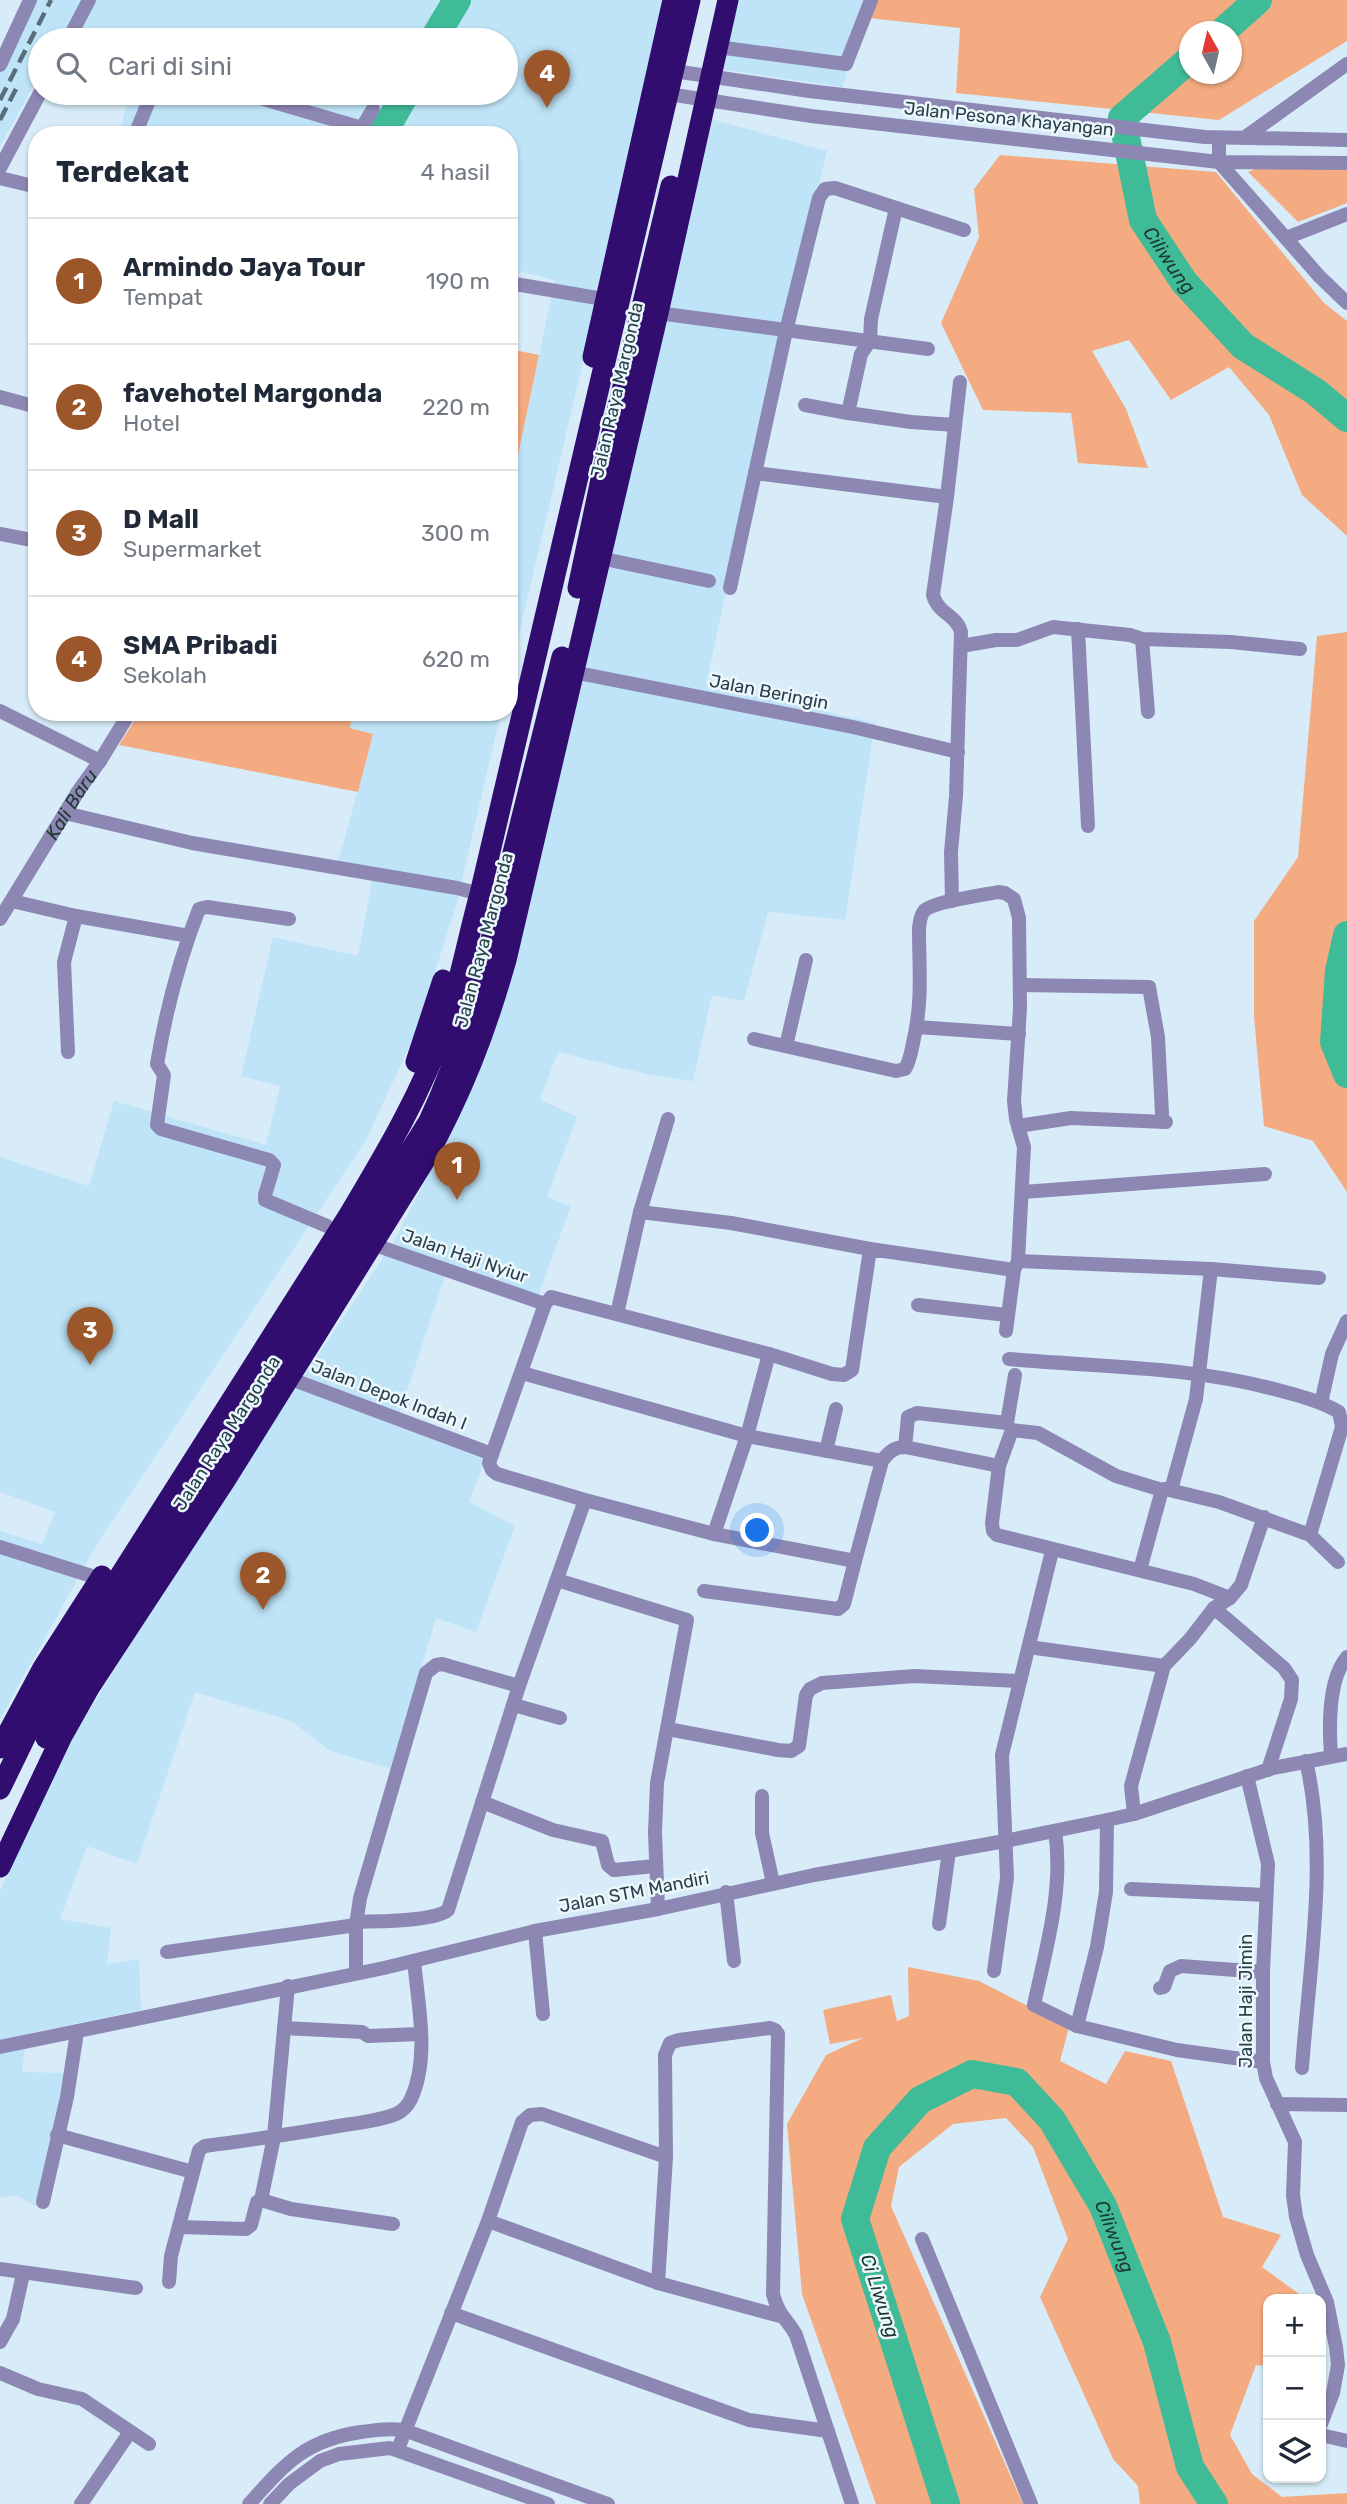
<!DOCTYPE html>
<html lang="id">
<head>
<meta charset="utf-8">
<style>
	:root { --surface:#fff; --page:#f6f6f7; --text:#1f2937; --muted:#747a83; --line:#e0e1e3; --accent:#9b562a }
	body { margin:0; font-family:Rubik,sans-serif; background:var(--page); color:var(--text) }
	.controls { position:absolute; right:21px; bottom:21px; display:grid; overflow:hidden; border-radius:14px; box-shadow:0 2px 5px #0004 }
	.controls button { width:63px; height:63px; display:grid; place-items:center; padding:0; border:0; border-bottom:2px solid var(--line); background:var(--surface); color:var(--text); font:35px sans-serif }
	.compass { position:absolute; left:1179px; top:21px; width:63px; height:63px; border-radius:50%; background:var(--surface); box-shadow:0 2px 5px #0004; rotate:352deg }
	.you { position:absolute; left:758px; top:1531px; width:24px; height:24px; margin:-18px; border:5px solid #fff; border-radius:50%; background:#1a73e8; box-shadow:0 0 0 10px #1a73e833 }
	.badge { display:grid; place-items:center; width:46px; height:46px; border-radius:50%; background:var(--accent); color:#fff; font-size:23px; font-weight:700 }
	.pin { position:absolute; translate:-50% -58px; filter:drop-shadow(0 2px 4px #0008) }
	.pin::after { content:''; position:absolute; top:37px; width:24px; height:21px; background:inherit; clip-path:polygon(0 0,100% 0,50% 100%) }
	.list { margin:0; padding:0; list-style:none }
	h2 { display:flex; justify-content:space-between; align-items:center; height:91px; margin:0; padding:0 28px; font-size:30px }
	h2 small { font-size:23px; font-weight:400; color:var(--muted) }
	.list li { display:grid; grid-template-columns:46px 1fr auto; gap:21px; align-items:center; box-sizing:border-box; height:126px; padding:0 28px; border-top:2px solid var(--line) }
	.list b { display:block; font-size:26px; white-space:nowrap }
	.list p { margin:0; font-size:23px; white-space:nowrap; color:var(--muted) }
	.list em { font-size:23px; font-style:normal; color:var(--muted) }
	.icon { flex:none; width:38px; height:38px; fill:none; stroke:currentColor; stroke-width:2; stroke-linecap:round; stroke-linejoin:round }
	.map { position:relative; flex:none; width:1347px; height:2504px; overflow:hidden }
	.search { position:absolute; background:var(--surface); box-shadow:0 2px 5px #0004; left:28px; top:28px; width:490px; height:77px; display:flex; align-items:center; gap:18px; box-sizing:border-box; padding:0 24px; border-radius:38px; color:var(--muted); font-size:26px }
	.panel { position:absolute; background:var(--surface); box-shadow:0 2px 5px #0004; left:28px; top:126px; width:490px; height:595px; border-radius:28px }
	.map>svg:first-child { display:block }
	.built { fill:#bfe4f7 }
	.green { fill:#f4ab81; fill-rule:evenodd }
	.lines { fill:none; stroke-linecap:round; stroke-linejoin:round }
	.river { stroke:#40bb98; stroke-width:28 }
	.street { stroke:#8d87b4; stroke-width:14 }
	.highway { stroke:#310d70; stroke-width:21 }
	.rail { stroke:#586e7a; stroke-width:4.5; stroke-dasharray:14 7; stroke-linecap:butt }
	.labels { text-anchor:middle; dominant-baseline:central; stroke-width:5; stroke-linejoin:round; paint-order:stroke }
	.street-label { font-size:18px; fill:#29404b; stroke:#edf8fd }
	.water-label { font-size:19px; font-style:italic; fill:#1e382f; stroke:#edf8fd }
</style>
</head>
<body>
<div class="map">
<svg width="1347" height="2504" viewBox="0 0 1347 2504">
	<rect width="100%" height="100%" fill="#d7ecf8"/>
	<!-- built -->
	<path class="built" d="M 30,0 L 668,0 L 509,677 L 509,498 L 555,280 L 509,269 L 509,135 L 119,135 L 129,93 L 506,93 L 506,40 L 81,40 L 62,35 L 59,40 L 40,40 L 40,74 L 0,146 L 0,64 Z
		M 733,0 L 865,0 L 843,87 L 718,69 Z
		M 711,119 L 827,151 L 784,325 L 706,684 L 875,723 L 845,920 L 768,912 L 744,1001 L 712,995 L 693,1081 L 650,1075 L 558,1052 L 540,1099 L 577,1117 L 547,1197 L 571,1206 L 538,1296 L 449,1264 L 398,1418 L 487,1454 L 469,1502 L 515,1526 L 476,1632 L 436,1618 L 392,1769 L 330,1751 L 291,1721 L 195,1692 L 137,1864 L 87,1846 L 60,1919 L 111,1928 L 107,1964 L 139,1959 L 141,2010 L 27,2034 L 22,2072 L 73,2073 L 62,2142 L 39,2208 L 16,2195 L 0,2198 L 0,1891 L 68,1744 L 225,1494 L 393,1243 L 451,1130 Z
		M 352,712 L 501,712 L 456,906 L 416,1032 L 366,1140 L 97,1544 L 0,1719 L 0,1531 L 42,1544 L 55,1512 L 0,1492 L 0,1157 L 89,1186 L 114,1101 L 266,1145 L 280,1086 L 241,1076 L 273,937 L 358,956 L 373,876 L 336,870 L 373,735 L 350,728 Z"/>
	<!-- green -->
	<path class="green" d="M 865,0 L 1347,0 L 1347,41 L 1219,120 L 956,93 L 960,28 L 860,17 ZM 1190,32 L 1232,32 L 1232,74 L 1190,74 Z
		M 1000,155 L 1216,172 L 1324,303 L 1347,321 L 1347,536 L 1302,495 L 1269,415 L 1229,367 L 1171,400 L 1129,340 L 1092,351 L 1126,409 L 1148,468 L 1078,463 L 1071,413 L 983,410 L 941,323 L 979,237 L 974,189 Z
		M 1262,166 L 1347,167 L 1347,203 L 1298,222 L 1248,172 Z
		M 509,349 L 539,355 L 509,498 Z
		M 1347,632 L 1347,1192 L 1313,1141 L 1264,1126 L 1254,1017 L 1254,921 L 1298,857 L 1317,636 Z
		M 140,712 L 352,712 L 350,728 L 373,734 L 358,792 L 119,745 Z
		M 908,1967 L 979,1981 L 1069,2027 L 1060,2061 L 1106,2084 L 1125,2051 L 1171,2061 L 1223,2217 L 1281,2235 L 1262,2267 L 1306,2299 L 1268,2299 L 1268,2366 L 1256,2365 L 1230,2435 L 1252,2474 L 1282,2497 L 1347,2493 L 1347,2504 L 1140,2504 L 1138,2486 L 1113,2459 L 1040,2297 L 1068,2239 L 1033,2147 L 1006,2118 L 953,2124 L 899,2167 L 891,2206 L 1023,2504 L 876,2504 L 802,2294 L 787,2124 L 826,2055 L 863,2038 L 830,2044 L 823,2010 L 891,1995 L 897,2021 L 909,2016 Z"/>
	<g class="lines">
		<!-- river -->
		<g class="river">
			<path d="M 1222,32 L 1258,0"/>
			<path d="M 433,40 L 457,0"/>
			<path id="s1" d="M 1190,59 L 1122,118 L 1143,220 L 1184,282 L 1243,346 L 1316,392 L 1347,418"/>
			<path d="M 382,135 L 406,93"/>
			<path d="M 1347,935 L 1339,971 L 1334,1042 L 1347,1074"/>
			<path id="s2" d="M 946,2504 L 855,2219 L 877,2148 L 920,2100 L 972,2074 L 1017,2082 L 1052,2120 L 1103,2206 L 1157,2342 L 1190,2467 L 1214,2504"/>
		</g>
		<!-- street -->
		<g class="street">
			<path d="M 68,40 L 89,0"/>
			<path d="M 717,47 L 846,64 L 871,0"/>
			<path d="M 0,65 L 30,0"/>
			<path d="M 674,71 L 809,91 L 1205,137 L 1347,140"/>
			<path d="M 243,93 L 362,128"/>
			<path d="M 668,94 L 811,116 L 1219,162 L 1347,163"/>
			<path d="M 359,133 L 373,109"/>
			<path d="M 135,135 L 152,93"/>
			<path d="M 1219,138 L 1219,162 L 1319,276 L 1347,303"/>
			<path d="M 1244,138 L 1347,64"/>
			<path d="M 0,168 L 40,93"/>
			<path d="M 0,178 L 37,187"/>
			<path d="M 1286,238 L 1347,214"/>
			<path d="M 509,283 L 615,301"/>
			<path d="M 658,313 L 928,349"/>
			<path d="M 0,397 L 37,407"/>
			<path d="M 805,405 L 848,413"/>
			<path d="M 955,425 L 911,422 L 848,413 L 861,354 L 870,341 L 871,319 L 896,208 L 964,230"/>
			<path d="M 755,473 L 947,497"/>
			<path d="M 0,534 L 37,541"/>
			<path d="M 600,558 L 709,581"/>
			<path d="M 730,588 L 786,331 L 819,198 L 825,189 L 835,188 L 896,208"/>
			<path d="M 1078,629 L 1088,826"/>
			<path d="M 1142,639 L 1148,712"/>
			<path d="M 961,646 L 996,640 L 1017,640 L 1053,627 L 1130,635 L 1142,639 L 1231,642 L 1300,649"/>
			<path d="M 573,672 L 853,727 L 958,752"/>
			<path d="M 0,711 L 100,761"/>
			<path d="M 65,813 L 192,843 L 457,888 L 480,894"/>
			<path d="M 12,901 L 76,916 L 189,936"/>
			<path d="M 952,901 L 951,852 L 956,796 L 961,632 C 956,614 938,614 933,595 L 947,497 L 960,382"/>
			<path id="s3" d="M 0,919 L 79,790 L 100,761 L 130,712"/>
			<path d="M 289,919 L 207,907 L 199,909 C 179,960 166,1010 157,1064 L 164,1075 L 157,1125 L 161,1129 L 269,1160 L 274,1165 L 265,1195 L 265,1200 L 327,1226"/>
			<path d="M 1020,985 L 1149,987 L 1158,1037 L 1162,1114"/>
			<path d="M 917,1027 L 1019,1034"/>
			<path d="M 754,1039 L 896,1071 L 905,1069 C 910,1061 911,1052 913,1043 C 923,1000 919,970 919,928 C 920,922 920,916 924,911 C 932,902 984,895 998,892 L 1005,893 L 1014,899 L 1019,918 L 1020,1008 L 1014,1101 L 1016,1119 L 1024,1147 L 1018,1261 L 1014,1270 L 1006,1331"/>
			<path d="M 786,1046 L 806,960"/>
			<path d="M 68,1052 L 64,962 L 76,916"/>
			<path d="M 1018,1126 L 1071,1118 L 1166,1122"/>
			<path d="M 1023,1192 L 1265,1174"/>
			<path d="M 640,1212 L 731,1223 L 870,1249"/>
			<path d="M 372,1244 L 545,1304"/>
			<path d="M 1018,1261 L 1211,1269 L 1319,1278"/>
			<path d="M 918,1305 L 1007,1315"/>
			<path d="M 617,1314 L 640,1212 L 668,1119"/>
			<path d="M 1009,1359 C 1097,1367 1187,1366 1274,1389 C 1296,1395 1319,1400 1339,1412 L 1342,1427 L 1310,1535"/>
			<path d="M 522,1373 L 747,1436 L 882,1461"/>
			<path d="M 283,1376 L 492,1454"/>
			<path d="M 1321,1403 L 1332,1354 L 1347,1321"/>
			<path d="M 905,1447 L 908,1417 L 917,1413 L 1007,1423 L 1015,1375"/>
			<path d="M 826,1451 L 836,1409"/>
			<path d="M 999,1466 L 905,1447 C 894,1447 889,1452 882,1461 L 855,1561 L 714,1534 L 585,1500 L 497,1474 L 492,1470 L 489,1463 L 545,1304 L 551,1297 L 769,1354 L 832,1374 L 844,1375 L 852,1370 L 870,1249 L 1014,1270"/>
			<path d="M 1171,1490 L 1196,1399 L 1211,1269"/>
			<path d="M 714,1534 L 747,1436 L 769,1354"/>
			<path d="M 0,1547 L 101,1579"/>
			<path d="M 1140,1570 L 1162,1490"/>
			<path d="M 557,1580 L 687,1620 L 657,1783 L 655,1832 L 658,1909"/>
			<path d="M 704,1591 L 838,1609 L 844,1604 L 855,1561"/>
			<path d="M 1230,1598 L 1194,1584 L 997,1535 L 993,1531 L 992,1523 L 999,1466 L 1012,1430 L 1038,1433 L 1116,1476 L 1162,1490 L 1165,1489 L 1219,1502 L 1310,1535 L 1338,1562"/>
			<path d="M 1214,1608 L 1284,1668 L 1292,1680 L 1291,1699 L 1268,1770"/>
			<path d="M 1029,1647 L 1164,1666"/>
			<path d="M 514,1705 L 560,1718"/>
			<path d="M 668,1729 L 778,1750 L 791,1751 L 799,1746 L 806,1695 L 810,1689 L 822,1683 L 915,1676 L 1019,1681"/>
			<path d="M 1331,1755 C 1329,1728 1328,1679 1347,1657"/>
			<path d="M 1247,1776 L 1268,1864 L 1263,1972 L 1263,2062 L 1266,2078 L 1295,2142 L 1293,2195 L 1296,2217 L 1307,2255 L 1327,2302 L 1336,2347 L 1338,2365 L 1333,2393 L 1321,2424"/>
			<path d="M 762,1796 L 762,1833 L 773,1883"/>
			<path d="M 482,1802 L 553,1830 L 602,1841 L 608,1865 L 614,1870 L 655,1866"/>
			<path d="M 1134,1814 L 1131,1786 L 1164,1666 L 1190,1639 L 1214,1608 L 1230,1598 L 1241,1585 L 1264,1517"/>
			<path d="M 1055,1831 C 1064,1889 1046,1948 1034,2005 L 1077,2026 L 1177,2050 L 1263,2062"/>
			<path d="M 1131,1889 L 1266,1895"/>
			<path d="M 726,1892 L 734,1961"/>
			<path d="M 356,1922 C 376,1921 434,1922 448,1910 L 519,1686 L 585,1500"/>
			<path d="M 939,1924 L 949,1851"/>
			<path d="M 535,1931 L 543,2014"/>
			<path d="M 167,1952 L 356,1925"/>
			<path d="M 994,1971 L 1007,1878 L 1002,1755 L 1052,1551"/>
			<path d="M 356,1972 L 356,1925 L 360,1898 L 426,1673 L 436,1665 L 442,1664 L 519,1686"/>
			<path d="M 1160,1988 L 1164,1987 L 1170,1971 L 1181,1966 L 1263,1972"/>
			<path d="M 1077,2026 L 1097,1947 L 1106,1892 L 1107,1820"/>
			<path d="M 284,2028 L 362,2032 L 368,2036 L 421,2034"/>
			<path d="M 0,2047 L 384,1968 L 535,1931 L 658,1909 L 814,1875 L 1005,1841 L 1107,1820 L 1134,1814 L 1273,1768 L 1347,1754"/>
			<path d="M 1302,2068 C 1309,1969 1329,1858 1306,1761"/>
			<path d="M 1277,2104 L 1347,2105"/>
			<path d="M 57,2135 L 193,2172"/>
			<path d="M 261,2200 L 274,2137 L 288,1986"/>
			<path d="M 43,2202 L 67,2097 L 77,2032"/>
			<path d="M 488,2221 L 658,2283 L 780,2316"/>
			<path d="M 179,2227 L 246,2229 L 251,2225 L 257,2202 L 261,2200 L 291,2209 L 393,2224"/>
			<path d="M 922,2239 L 1031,2504"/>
			<path d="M 0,2269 L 136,2288"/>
			<path d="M 169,2282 L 171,2256 L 199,2150 L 205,2146 C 250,2140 294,2134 338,2126 C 357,2123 379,2121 396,2114 C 403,2111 408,2105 411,2099 C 430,2058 418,2004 414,1961"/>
			<path d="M 658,2283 L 666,2157"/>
			<path d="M 451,2313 L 749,2420 L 828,2431"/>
			<path d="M 0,2342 L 13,2319 L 23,2274"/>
			<path d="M 0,2373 L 38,2389 L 82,2399 L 149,2444"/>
			<path d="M 1321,2435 L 1347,2441"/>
			<path d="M 398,2449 L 488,2221 L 522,2122 L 530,2115 L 542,2114 L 666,2157 L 665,2055 L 670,2043 L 679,2040 L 770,2028 L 775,2030 L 778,2034 L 773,2294 C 779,2317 786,2317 796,2335 L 852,2504"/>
			<path d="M 81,2504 L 130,2432"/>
			<path d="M 249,2504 C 285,2464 305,2440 361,2432 C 376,2430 389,2428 404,2430 L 608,2504"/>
			<path d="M 270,2504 L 289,2484 L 320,2461 L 339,2454 L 390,2448 L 548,2504"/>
		</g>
		<!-- highway -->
		<path class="highway" d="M 593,357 L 673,0
			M 578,588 L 603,470 L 671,186
			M 416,1062 L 443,980
			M 46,1738 L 67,1695 L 143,1572 L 259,1394 L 429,1121 C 466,1042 487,958 508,873 C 526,801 544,729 562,657
			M 0,1748 L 43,1668 L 102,1576
			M 0,1789 L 50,1686 L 349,1215 C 386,1153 422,1092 446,1024 C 460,982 468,937 480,894 L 690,0
			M 0,1867 L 62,1736 L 89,1688 L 226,1479 L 425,1160 C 462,1093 485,1034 506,960 L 658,313 L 728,0"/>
		<!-- rail -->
		<path class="rail" d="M 0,100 L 51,0
			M 0,120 L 16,89"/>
	</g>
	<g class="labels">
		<!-- street labels -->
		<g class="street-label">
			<text transform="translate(1009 119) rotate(6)">Jalan Pesona Khayangan</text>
			<text transform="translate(617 390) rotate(-77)">Jalan Raya Margonda</text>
			<text transform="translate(769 692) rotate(11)">Jalan Beringin</text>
			<text transform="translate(484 940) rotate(-75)">Jalan Raya Margonda</text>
			<text transform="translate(465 1256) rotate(19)">Jalan Haji Nyiur</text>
			<text transform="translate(389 1395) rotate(21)">Jalan Depok Indah I</text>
			<text transform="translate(227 1433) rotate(-57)">Jalan Raya Margonda</text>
			<text transform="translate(634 1892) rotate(-11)">Jalan STM Mandiri</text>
			<text transform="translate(1246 2001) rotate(-90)">Jalan Haji Jimin</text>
		</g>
		<!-- water labels -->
		<g class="water-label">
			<text stroke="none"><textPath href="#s1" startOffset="242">Ciliwung</textPath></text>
			<text stroke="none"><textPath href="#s3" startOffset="135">Kali Baru</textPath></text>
			<text stroke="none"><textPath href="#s2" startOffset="726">Ciliwung</textPath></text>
			<text transform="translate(880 2296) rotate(72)">Ci Liwung</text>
		</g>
	</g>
</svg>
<div class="controls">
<button>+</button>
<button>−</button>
<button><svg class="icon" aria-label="layers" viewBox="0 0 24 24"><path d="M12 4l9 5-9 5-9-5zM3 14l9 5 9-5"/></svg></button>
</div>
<svg class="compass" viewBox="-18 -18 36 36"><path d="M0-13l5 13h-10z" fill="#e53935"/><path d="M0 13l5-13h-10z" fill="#747a83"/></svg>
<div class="you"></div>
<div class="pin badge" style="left:457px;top:1200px">1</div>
<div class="pin badge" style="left:263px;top:1610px">2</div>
<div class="pin badge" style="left:90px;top:1365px">3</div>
<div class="pin badge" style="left:547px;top:108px">4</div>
<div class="search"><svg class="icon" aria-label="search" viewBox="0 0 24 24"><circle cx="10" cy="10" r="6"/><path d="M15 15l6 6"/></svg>Cari di sini</div>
<section class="panel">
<h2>Terdekat<small>4 hasil</small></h2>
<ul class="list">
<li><span class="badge">1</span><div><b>Armindo Jaya Tour</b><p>Tempat</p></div><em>190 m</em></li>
<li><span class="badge">2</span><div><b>favehotel Margonda</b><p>Hotel</p></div><em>220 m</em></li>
<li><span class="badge">3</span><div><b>D Mall</b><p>Supermarket</p></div><em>300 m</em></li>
<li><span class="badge">4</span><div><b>SMA Pribadi</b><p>Sekolah</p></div><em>620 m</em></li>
</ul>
</section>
</div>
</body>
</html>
